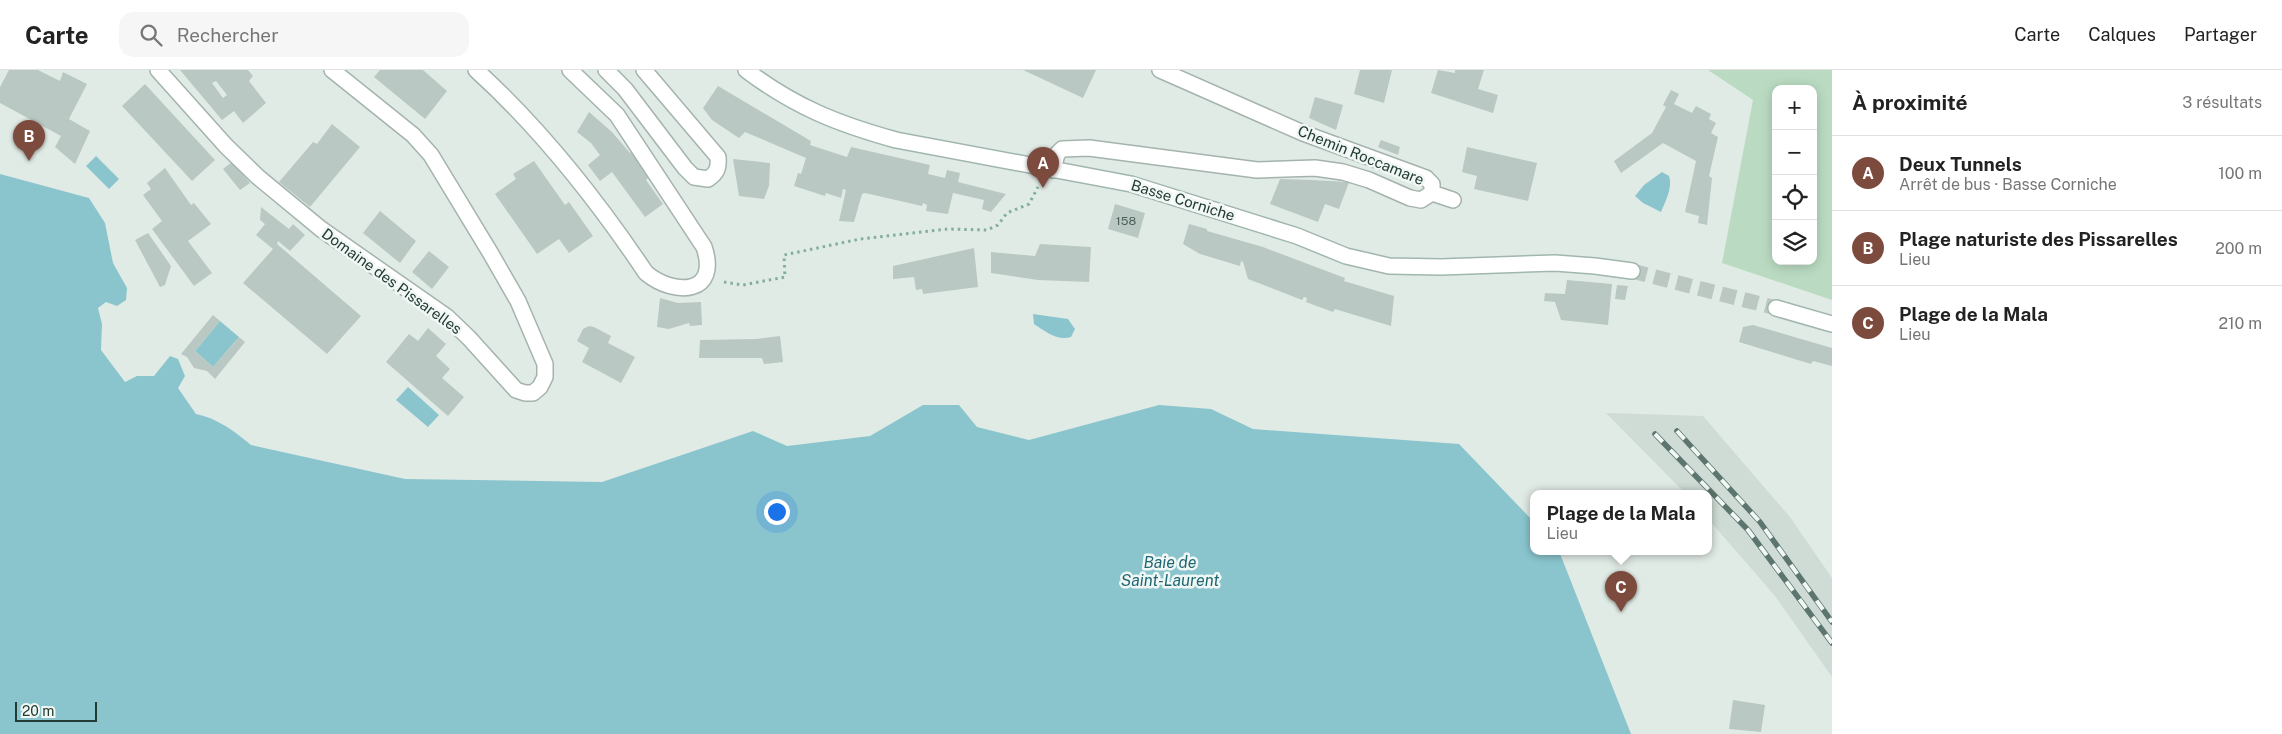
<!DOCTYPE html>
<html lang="fr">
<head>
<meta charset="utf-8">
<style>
	:root { --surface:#fff; --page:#f6f6f6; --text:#222; --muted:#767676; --line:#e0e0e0; --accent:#7d4b3d }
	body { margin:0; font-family:"Public Sans",sans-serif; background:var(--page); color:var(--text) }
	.controls { position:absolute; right:15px; top:15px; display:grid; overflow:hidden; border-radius:10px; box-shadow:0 2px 12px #0003 }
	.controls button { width:45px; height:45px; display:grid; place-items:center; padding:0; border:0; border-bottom:1px solid var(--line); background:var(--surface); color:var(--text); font:25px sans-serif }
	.scale { position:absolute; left:15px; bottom:12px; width:82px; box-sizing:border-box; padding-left:5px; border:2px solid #223b33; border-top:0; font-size:14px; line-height:18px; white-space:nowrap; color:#223b33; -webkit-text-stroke:4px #f1f7f4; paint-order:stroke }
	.you { position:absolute; left:776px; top:441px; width:18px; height:18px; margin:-12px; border:4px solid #fff; border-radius:50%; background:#1a73e8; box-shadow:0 0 0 8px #1a73e833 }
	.badge { display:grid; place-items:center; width:32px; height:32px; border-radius:50%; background:var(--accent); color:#fff; font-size:16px; font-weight:700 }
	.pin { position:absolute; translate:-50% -41px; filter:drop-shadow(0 1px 2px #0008) }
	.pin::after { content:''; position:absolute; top:26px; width:18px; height:15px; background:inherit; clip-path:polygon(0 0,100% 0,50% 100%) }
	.popup { position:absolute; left:1530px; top:420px; width:182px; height:65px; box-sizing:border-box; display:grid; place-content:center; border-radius:10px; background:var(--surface); filter:drop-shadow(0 1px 4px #0005); font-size:16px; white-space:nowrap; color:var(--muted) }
	.popup b { font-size:19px; color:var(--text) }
	.popup::after { content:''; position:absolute; left:50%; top:100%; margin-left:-10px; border:10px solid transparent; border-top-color:var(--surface) }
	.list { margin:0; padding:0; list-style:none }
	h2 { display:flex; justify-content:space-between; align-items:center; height:65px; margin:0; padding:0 20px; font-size:21px }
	h2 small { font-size:16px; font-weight:400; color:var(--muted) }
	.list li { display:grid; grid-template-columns:32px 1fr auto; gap:15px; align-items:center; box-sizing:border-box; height:75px; padding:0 20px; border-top:1px solid var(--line) }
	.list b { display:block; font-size:19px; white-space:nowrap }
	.list p { margin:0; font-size:16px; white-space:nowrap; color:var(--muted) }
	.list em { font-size:16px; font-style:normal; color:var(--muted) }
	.icon { flex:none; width:28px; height:28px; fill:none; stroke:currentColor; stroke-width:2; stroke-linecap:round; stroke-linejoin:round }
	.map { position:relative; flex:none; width:1832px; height:664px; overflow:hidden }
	header { display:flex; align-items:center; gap:30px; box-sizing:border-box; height:70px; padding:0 25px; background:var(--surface); border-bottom:1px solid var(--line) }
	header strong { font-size:24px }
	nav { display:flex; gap:28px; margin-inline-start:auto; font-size:18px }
	.search { width:350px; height:45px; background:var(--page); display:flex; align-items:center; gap:12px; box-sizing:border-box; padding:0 18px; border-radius:15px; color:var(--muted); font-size:19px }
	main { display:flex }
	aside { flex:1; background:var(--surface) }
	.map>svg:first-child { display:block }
	.built { fill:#cfdbd5 }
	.green { fill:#badbc2; fill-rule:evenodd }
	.water { fill:#8ac5ce }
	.building { fill:#b9c8c2; fill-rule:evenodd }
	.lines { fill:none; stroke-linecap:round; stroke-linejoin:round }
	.secondary-tunnel { stroke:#bbc8c2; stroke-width:15; stroke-dasharray:15 8; stroke-linecap:butt }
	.service-casing { stroke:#a4b3ad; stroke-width:18 }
	.secondary-casing { stroke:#a0b6ae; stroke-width:18 }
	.path { stroke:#82ad9f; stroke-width:3; stroke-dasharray:2.5 4; stroke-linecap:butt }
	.service { stroke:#fff; stroke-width:15 }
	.secondary { stroke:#fff; stroke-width:15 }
	.rail-casing { stroke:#5c766f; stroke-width:5.5 }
	.rail { stroke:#f1f7f4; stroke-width:4; stroke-dasharray:11; stroke-linecap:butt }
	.labels { text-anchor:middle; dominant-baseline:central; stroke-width:5; stroke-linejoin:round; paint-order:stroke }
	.number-label { font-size:12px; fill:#485e57 }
	.street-label { font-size:15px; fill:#223b33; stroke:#f1f7f4 }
	.water-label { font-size:16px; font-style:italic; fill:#1e6874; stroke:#f1f7f4 }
</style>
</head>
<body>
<header>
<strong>Carte</strong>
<div class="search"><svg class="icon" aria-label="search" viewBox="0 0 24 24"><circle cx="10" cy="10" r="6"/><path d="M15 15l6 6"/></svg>Rechercher</div>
<nav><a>Carte</a><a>Calques</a><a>Partager</a></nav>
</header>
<main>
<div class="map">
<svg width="1832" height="664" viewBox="0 0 1832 664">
	<rect width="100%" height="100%" fill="#e1ebe6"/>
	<!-- built -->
	<path class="built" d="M 1606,343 L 1703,346 L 1790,447 L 1832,508 L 1832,607 L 1775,526 L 1709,450 L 1708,423 L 1685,423 Z"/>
	<!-- green -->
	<path class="green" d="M 1708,0 L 1832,0 L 1832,230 L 1722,193 L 1753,30 ZM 1776,19 L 1813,19 L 1813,191 L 1776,191 Z"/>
	<!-- water -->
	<path class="water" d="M 96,86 L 119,109 L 109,119 L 86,96 Z
		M 1662,102 L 1669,106 C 1673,118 1665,132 1661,142 L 1643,133 L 1635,126 L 1644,115 Z
		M 0,104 L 89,128 L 105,153 L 113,193 L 127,218 L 126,230 L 117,236 L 106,232 L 98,238 L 102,254 L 101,280 L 125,312 L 137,306 L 154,306 L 170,286 L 178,289 L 185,306 L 178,318 L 196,344 C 217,348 234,361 251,375 L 405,409 L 602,412 L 753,361 L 787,376 L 870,366 L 923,335 L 959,335 L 977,357 L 1029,370 L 1159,335 L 1211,339 L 1253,359 L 1459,374 L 1533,451 L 1534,481 L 1559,481 L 1631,664 L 0,664 Z
		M 1033,244 L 1068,249 L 1075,259 L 1071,267 C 1057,271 1046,262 1034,254 Z
		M 220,251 L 239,267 L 213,297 L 195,281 Z
		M 408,317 L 439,345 L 428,357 L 396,330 Z"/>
	<!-- building -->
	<path class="building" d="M 9,0 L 38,0 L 60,11 L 63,2 L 87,14 L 69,49 L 90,61 L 75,94 L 55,77 L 61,66 L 0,33 L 0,17 Z
		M 180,0 L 248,0 L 253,6 L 249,11 L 266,33 L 243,53 L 234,41 L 222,50 ZM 216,11 L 227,25 L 223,28 L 212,13 Z
		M 380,0 L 423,0 L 447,21 L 425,49 L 374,7 Z
		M 1023,0 L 1096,0 L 1083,28 Z
		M 1360,0 L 1392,0 L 1384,33 L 1354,24 Z
		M 1438,0 L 1455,3 L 1455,0 L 1484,0 L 1478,19 L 1498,25 L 1493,43 L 1431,23 Z
		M 145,14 L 215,90 L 192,111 L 122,36 Z
		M 718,16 L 811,71 L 810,75 L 847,87 L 851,77 L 895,87 L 930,95 L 928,104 L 945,108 L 947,100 L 960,103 L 958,112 L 1006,124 L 991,142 L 982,139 L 984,130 L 953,123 L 948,144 L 926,141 L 927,135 L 923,133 L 922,136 L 865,123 L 862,124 L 854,152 L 839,151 L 846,120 L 843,119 L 841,128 L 826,123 L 825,126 L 794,116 L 798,103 L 801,104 L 806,88 L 745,62 L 739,68 L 712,50 L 703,38 Z
		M 1671,20 L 1679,24 L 1674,34 L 1692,43 L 1696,36 L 1711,44 L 1709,49 L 1716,53 L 1711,63 L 1718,67 L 1709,106 L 1712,108 L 1707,155 L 1698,153 L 1699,146 L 1685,142 L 1696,91 L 1663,73 L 1621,103 L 1614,91 L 1652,63 L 1666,37 L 1663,35 Z
		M 1315,27 L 1343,35 L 1336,60 L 1309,48 Z
		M 589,42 L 612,62 L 630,83 L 631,82 L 649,107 L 646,110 L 663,134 L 645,147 L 612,102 L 600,111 L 588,95 L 600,85 L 591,73 L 577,62 Z
		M 332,54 L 360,77 L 310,137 L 279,112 L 313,72 L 317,74 Z
		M 1381,70 L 1400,77 L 1398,85 L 1378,77 Z
		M 1467,77 L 1537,93 L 1528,131 L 1474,119 L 1477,106 L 1462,102 Z
		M 733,89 L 770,93 L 769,116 L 764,129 L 739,126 Z
		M 534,91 L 565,135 L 569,132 L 593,166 L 569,183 L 559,169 L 537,184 L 495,124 L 516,109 L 513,104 Z
		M 232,92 L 250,113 L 240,120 L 223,99 Z
		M 165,98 L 191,135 L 194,133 L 211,154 L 188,171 L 212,203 L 194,216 L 152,159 L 162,151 L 143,125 L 151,119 L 147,113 Z
		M 1280,109 L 1311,110 L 1349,112 L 1339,139 L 1325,134 L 1318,152 L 1270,134 Z
		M 1115,134 L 1145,143 L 1138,168 L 1108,159 Z
		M 261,137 L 289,159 L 293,154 L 305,165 L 290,181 L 278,171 L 277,174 L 361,246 L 327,284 L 243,213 L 273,179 L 256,165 L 265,154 L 260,150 Z
		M 380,141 L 416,171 L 400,193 L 363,163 Z
		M 1189,154 L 1207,159 L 1207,161 L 1263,177 L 1345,208 L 1344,211 L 1394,226 L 1391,256 L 1335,239 L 1333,242 L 1306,232 L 1307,228 L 1304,227 L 1302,230 L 1248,209 L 1243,192 L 1241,191 L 1240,196 L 1200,184 L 1183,174 Z
		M 148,163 L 171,196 L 165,215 L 160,217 L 135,170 Z
		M 1040,174 L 1091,177 L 1089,212 L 1038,210 L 991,203 L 991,182 L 1035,186 Z
		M 974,178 L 978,217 L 923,224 L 922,219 L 916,220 L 914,207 L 893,209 L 893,196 Z
		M 429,181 L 449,197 L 432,219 L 412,202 Z
		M 1567,210 L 1612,214 L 1608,255 L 1561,250 L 1555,232 L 1544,231 L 1545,223 L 1565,224 Z
		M 1617,215 L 1628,216 L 1625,230 L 1615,229 Z
		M 660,228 L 678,233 L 701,232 L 702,255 L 690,256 L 689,253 L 669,259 L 657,257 Z
		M 213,245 L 220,251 L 195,281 L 213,297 L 239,267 L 245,272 L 215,309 L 207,301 L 194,298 L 187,287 L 181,284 Z
		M 1753,255 L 1832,278 L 1832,296 L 1813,291 L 1811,294 L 1739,272 L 1743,257 Z
		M 589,256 L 594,257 L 611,266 L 608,273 L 635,287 L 621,313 L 582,292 L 589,278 L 577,271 L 583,259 Z
		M 428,258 L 446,274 L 436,286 L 450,299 L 442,308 L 464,327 L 448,346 L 386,292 L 409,264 L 418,271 Z
		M 780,266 L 783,292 L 764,294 L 762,288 L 699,288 L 700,270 L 756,269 Z
		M 1733,630 L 1765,635 L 1761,662 L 1729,659 Z"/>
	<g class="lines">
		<!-- secondary-tunnel -->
		<path class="secondary-tunnel" d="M 1632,201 L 1776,238"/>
		<defs>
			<path id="service" d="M 158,0 L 226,76 L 258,107 L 321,159 L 447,247 L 469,268 L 516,320 L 525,323 L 533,323 L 540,317 L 545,307 L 545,294 L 518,231 L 491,184 L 431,85 L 413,65 L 332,0
				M 476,0 C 541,59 597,130 646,203 C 675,227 720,224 704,177 L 617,45 L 570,0
				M 606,0 L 625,19 L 685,98 L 694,107 L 708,109 C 717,103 719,98 718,87 L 644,0
				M 1053,100 L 1057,84 L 1062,79 L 1089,78 L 1257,100 L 1315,98 L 1343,102 L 1369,110 L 1410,128 L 1421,130 L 1432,123 L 1432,114 L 1426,108 L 1303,63 L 1160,0
				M 1432,123 L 1453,130"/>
			<path id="secondary" d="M 746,0 C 795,37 838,54 896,70 L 1131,114 L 1297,166 L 1346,186 L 1389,196 L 1441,197 L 1555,193 L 1595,196 L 1632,201
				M 1776,238 L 1832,254"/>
		</defs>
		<!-- service casing -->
		<use href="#service" class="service-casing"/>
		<!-- secondary casing -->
		<use href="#secondary" class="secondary-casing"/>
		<!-- path -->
		<path class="path" d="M 724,212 L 743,215 L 785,207 L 784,185 L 860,169 L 948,159 L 987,160 L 998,155 L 1007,143 L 1029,134 L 1038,117"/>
		<!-- service -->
		<use href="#service" class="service"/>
		<!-- secondary -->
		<use href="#secondary" class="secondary"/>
		<defs>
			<path id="rail" d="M 1677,361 L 1760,452 L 1832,552
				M 1655,364 L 1748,460 L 1832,573"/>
		</defs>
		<!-- rail casing -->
		<use href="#rail" class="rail-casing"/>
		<!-- rail -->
		<use href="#rail" class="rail"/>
	</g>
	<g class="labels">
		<!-- number labels -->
		<g class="number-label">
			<text x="1126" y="151">158</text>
		</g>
		<!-- street labels -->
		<g class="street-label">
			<text transform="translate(1361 85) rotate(22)">Chemin Roccamare</text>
			<text transform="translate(1183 130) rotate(17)">Basse Corniche</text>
			<text transform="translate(392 211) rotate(36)">Domaine des Pissarelles</text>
		</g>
		<!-- water labels -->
		<g class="water-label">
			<text x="1170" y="492">Baie de<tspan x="1170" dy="18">Saint-Laurent</tspan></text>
		</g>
	</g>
</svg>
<div class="controls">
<button>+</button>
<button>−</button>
<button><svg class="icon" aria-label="locate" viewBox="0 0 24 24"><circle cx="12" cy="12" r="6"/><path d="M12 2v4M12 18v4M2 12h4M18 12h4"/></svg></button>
<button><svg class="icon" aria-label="layers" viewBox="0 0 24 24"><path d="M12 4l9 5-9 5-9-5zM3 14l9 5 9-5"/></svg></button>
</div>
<div class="scale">20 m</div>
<div class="you"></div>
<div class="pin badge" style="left:1043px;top:118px">A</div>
<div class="pin badge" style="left:29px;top:91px">B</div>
<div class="pin badge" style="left:1621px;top:542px">C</div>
<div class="popup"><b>Plage de la Mala</b>Lieu</div>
</div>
<aside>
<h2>À proximité<small>3 résultats</small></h2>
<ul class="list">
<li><span class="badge">A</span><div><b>Deux Tunnels</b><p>Arrêt de bus · Basse Corniche</p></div><em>100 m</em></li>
<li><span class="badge">B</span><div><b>Plage naturiste des Pissarelles</b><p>Lieu</p></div><em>200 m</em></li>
<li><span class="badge">C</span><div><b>Plage de la Mala</b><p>Lieu</p></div><em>210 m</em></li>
</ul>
</aside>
</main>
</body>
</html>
